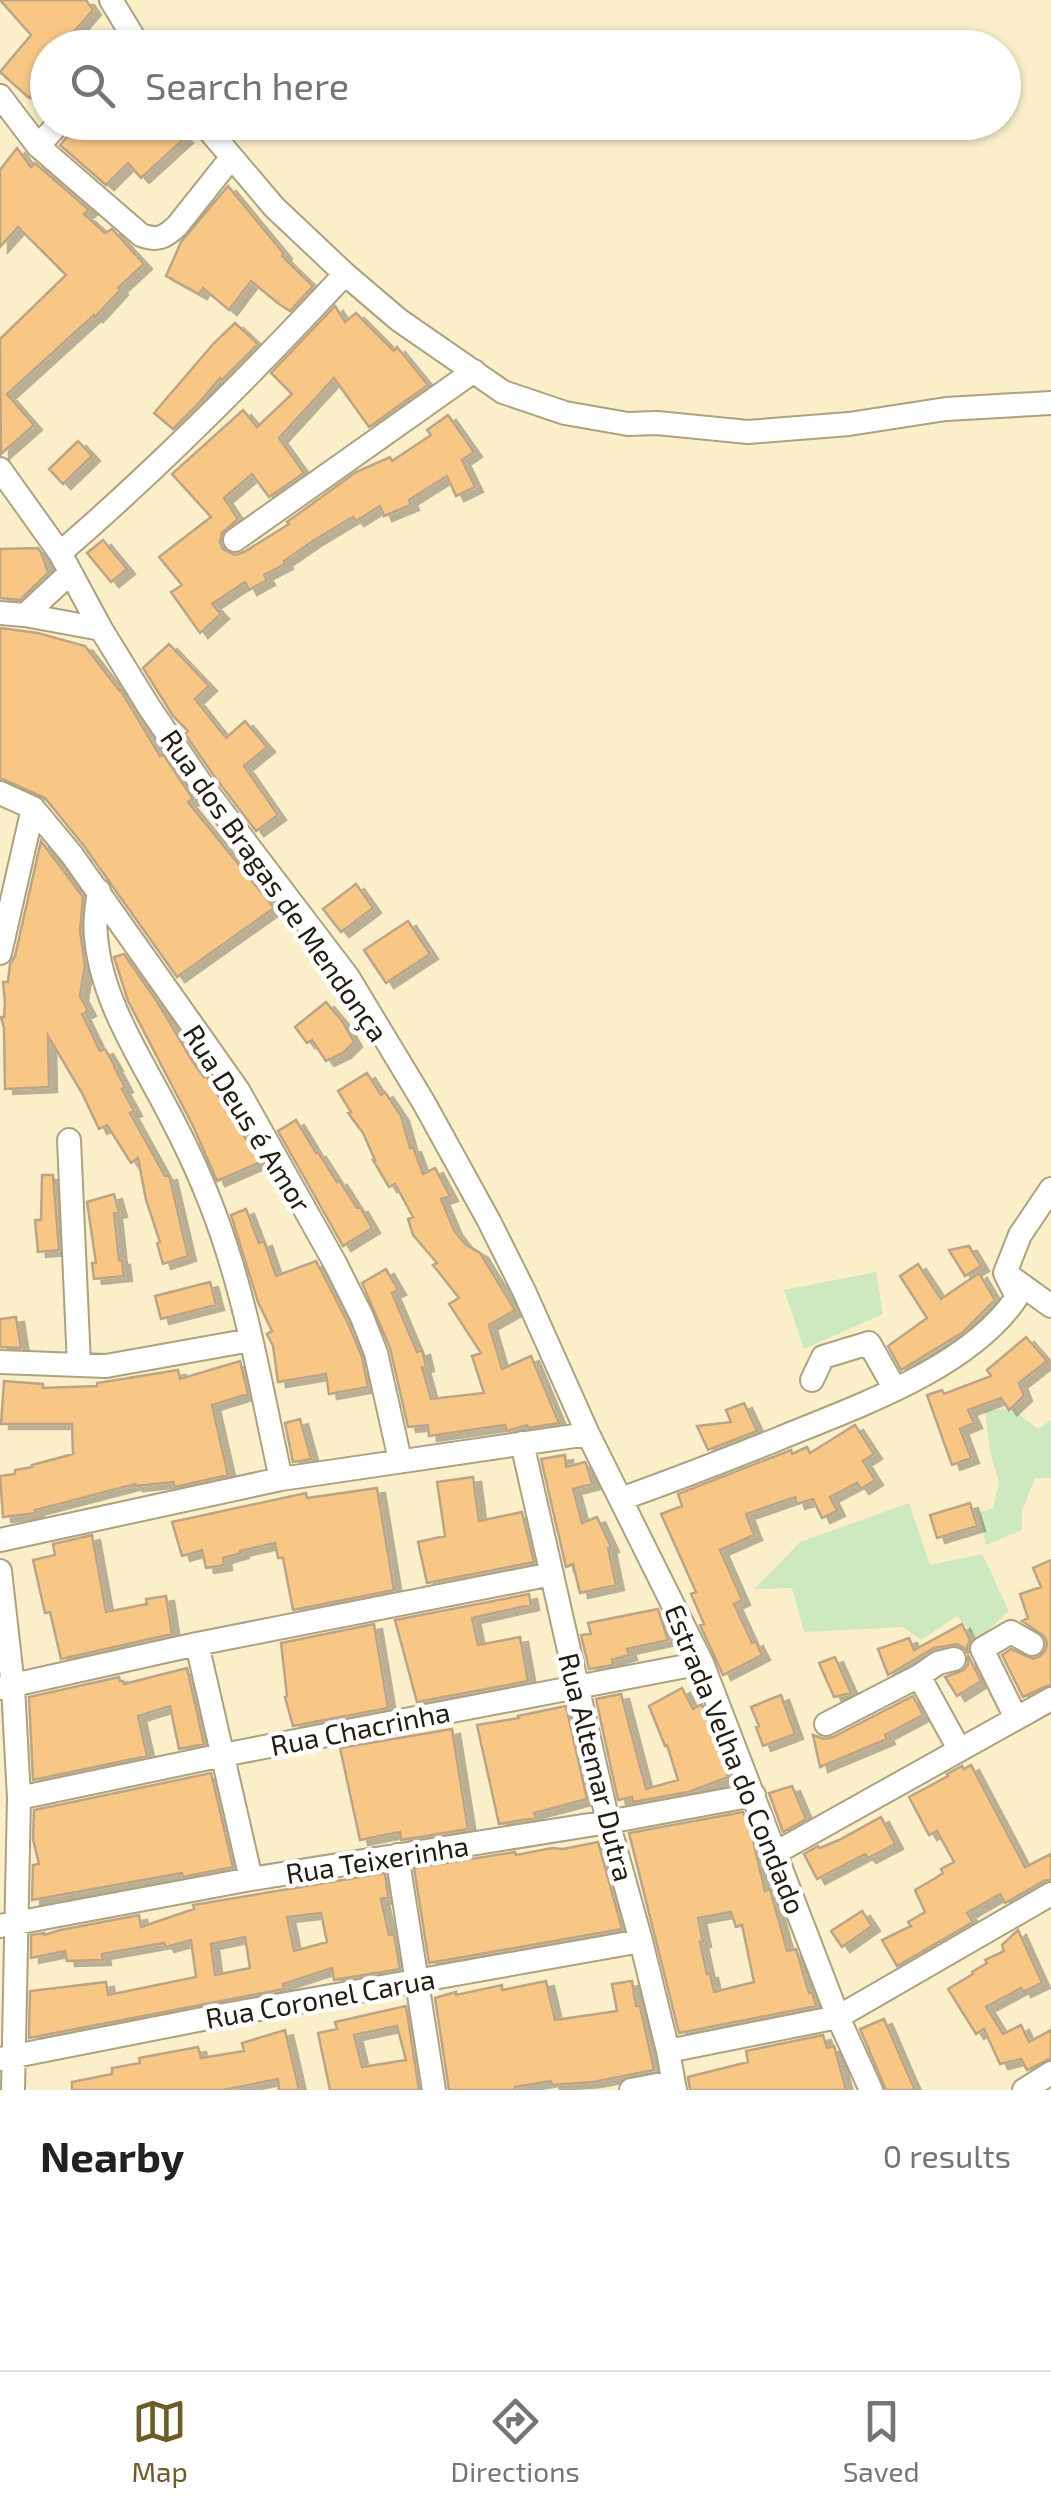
<!DOCTYPE html>
<html lang="en">
<head>
<meta charset="utf-8">
<style>
	:root { --surface:#fff; --page:#f6f6f6; --text:#202124; --muted:#757577; --line:#e0e0e0; --accent:#6d5c29 }
	body { margin:0; font-family:"Exo 2",sans-serif; background:var(--page); color:var(--text) }
	.list { margin:0; padding:0; list-style:none }
	h2 { display:flex; justify-content:space-between; align-items:center; height:130px; margin:0; padding:0 40px; font-size:42px }
	h2 small { font-size:32px; font-weight:400; color:var(--muted) }
	.icon { flex:none; width:55px; height:55px; fill:none; stroke:currentColor; stroke-width:2; stroke-linecap:round; stroke-linejoin:round }
	.map { position:relative; flex:none; width:1051px; height:2090px; overflow:hidden }
	.search { position:absolute; background:var(--surface); box-shadow:0 2px 8px #0004; left:30px; right:30px; top:30px; height:110px; display:flex; align-items:center; gap:25px; box-sizing:border-box; padding:0 35px; border-radius:55px; color:var(--muted); font-size:38px }
	.sheet { height:280px; background:var(--surface) }
	nav { display:flex; justify-content:space-around; align-items:center; box-sizing:border-box; height:140px; border-top:2px solid var(--line); background:var(--surface); font-size:28px; color:var(--muted) }
	nav a { display:grid; justify-items:center; gap:5px }
	nav .on { color:var(--accent) }
	.map>svg:first-child { display:block }
	.green { fill:#cee9bf }
	.building { fill:#f8c786; stroke:#bca487; stroke-width:2.5; fill-rule:evenodd; filter:url(#shadow) }
	.lines { fill:none; stroke-linecap:round; stroke-linejoin:round }
	.minor-casing { stroke:#ada17f; stroke-width:26 }
	.minor { stroke:#fff; stroke-width:22 }
	.labels { text-anchor:middle; dominant-baseline:central; stroke-width:9; stroke-linejoin:round; paint-order:stroke }
	.street-label { font-size:28px; fill:#221d10; stroke:#fff }
</style>
</head>
<body>
<div class="map">
<svg width="1051" height="2090" viewBox="0 0 1051 2090">
	<defs>
		<filter id="shadow"><feDropShadow dx="8" dy="5" stdDeviation="0" flood-color="#0004"/></filter>
	</defs>
	<rect width="100%" height="100%" fill="#fbefca"/>
	<!-- green -->
	<path class="green" d="M 876,1272 L 883,1314 L 804,1349 L 784,1290 Z
		M 1011,1408 L 1038,1429 L 1051,1420 L 1051,1478 L 1035,1478 L 1022,1511 L 1022,1530 L 986,1545 L 979,1513 L 993,1508 L 999,1483 L 990,1451 L 985,1411 Z
		M 909,1503 L 930,1565 L 982,1554 L 1009,1611 L 978,1640 L 957,1616 L 921,1640 L 903,1627 L 804,1632 L 792,1588 L 754,1589 L 800,1542 Z"/>
	<!-- building -->
	<path class="building" d="M 0,0 L 86,0 L 93,10 L 71,35 L 83,48 L 48,48 L 48,80 L 29,98 L 0,72 L 31,35 Z
		M 75,122 L 169,122 L 185,138 L 141,178 L 128,163 L 106,185 L 60,145 L 72,131 Z
		M 17,148 L 31,167 L 35,163 L 89,210 L 84,214 L 105,233 L 112,229 L 144,264 L 118,288 L 120,290 L 95,317 L 94,315 L 7,394 L 34,425 L 1,454 L 0,339 L 66,275 L 18,227 L 0,247 L 0,170 Z
		M 228,186 L 284,254 L 282,256 L 313,286 L 290,311 L 279,304 L 251,281 L 229,310 L 203,288 L 199,294 L 166,276 L 181,242 Z
		M 335,306 L 345,322 L 356,313 L 394,351 L 397,347 L 428,385 L 369,427 L 334,378 L 279,438 L 304,473 L 269,497 L 252,474 L 224,498 L 238,519 L 222,533 L 220,542 L 223,549 L 235,555 L 244,552 L 289,524 L 287,522 L 356,472 L 390,457 L 392,461 L 431,435 L 427,430 L 448,415 L 474,452 L 462,460 L 475,487 L 456,496 L 447,476 L 409,500 L 411,505 L 384,516 L 380,506 L 356,521 L 353,517 L 313,541 L 284,561 L 285,564 L 264,575 L 267,580 L 249,590 L 245,582 L 212,604 L 221,614 L 200,633 L 171,592 L 182,585 L 159,557 L 211,517 L 172,474 L 243,410 L 257,427 L 292,394 L 271,373 Z
		M 235,323 L 258,344 L 222,380 L 220,378 L 198,404 L 173,429 L 154,413 L 214,343 Z
		M 78,441 L 92,456 L 63,484 L 49,469 Z
		M 103,540 L 127,569 L 111,582 L 87,553 Z
		M 38,548 L 42,554 L 48,573 L 20,600 L 0,598 L 0,549 Z
		M 0,628 L 38,633 L 85,646 L 119,690 L 120,689 L 160,756 L 163,754 L 193,799 L 188,802 L 274,908 L 177,977 L 84,846 L 45,798 L 0,778 Z
		M 169,644 L 209,686 L 195,699 L 226,738 L 245,721 L 267,747 L 244,766 L 278,815 L 256,831 L 214,776 L 185,734 L 188,731 L 173,716 L 143,668 Z
		M 41,841 L 83,897 L 80,931 L 85,965 L 80,996 L 88,1011 L 82,1014 L 100,1051 L 105,1049 L 115,1066 L 114,1067 L 125,1087 L 122,1089 L 134,1111 L 130,1113 L 165,1176 L 169,1175 L 188,1256 L 163,1264 L 157,1243 L 160,1242 L 146,1200 L 138,1158 L 131,1163 L 107,1125 L 99,1129 L 82,1093 L 48,1036 L 49,1087 L 5,1089 L 4,1028 L 1,1017 L 4,1017 L 5,1003 L 3,982 L 8,982 L 10,964 L 15,956 Z
		M 356,884 L 373,908 L 341,932 L 323,909 Z
		M 408,921 L 430,954 L 386,983 L 364,950 Z
		M 124,954 L 158,1003 L 193,1062 L 204,1077 L 206,1075 L 228,1112 L 261,1162 L 217,1181 L 193,1126 L 128,1001 L 114,957 Z
		M 326,1002 L 342,1021 L 354,1042 L 343,1053 L 326,1061 L 312,1040 L 307,1043 L 295,1027 Z
		M 367,1073 L 381,1095 L 385,1092 L 401,1116 L 410,1148 L 413,1147 L 423,1174 L 435,1168 L 450,1196 L 441,1199 L 454,1230 L 465,1244 L 480,1253 L 515,1310 L 489,1325 L 502,1369 L 531,1356 L 559,1423 L 528,1428 L 527,1425 L 507,1431 L 505,1425 L 429,1436 L 428,1425 L 408,1427 L 390,1348 L 362,1283 L 386,1269 L 398,1290 L 392,1293 L 417,1352 L 422,1350 L 426,1366 L 422,1367 L 431,1399 L 484,1393 L 472,1356 L 481,1353 L 449,1304 L 459,1298 L 433,1265 L 437,1263 L 413,1235 L 408,1219 L 413,1217 L 395,1184 L 389,1187 L 373,1160 L 375,1160 L 363,1133 L 348,1113 L 351,1112 L 338,1091 Z
		M 296,1120 L 316,1153 L 318,1152 L 337,1182 L 339,1180 L 357,1208 L 360,1207 L 372,1228 L 343,1246 L 278,1131 Z
		M 42,1175 L 53,1175 L 59,1250 L 38,1252 L 35,1220 L 41,1220 Z
		M 114,1194 L 119,1212 L 114,1213 L 119,1260 L 122,1260 L 124,1276 L 94,1279 L 92,1263 L 96,1263 L 87,1202 Z
		M 246,1209 L 259,1243 L 264,1241 L 276,1276 L 316,1261 L 348,1323 L 362,1357 L 368,1387 L 329,1394 L 326,1374 L 278,1382 L 273,1346 L 267,1334 L 272,1331 L 258,1302 L 231,1215 Z
		M 969,1246 L 981,1266 L 965,1276 L 949,1250 Z
		M 918,1264 L 941,1299 L 979,1273 L 995,1300 L 963,1332 L 901,1370 L 888,1346 L 927,1318 L 900,1276 Z
		M 210,1282 L 216,1305 L 161,1319 L 155,1296 Z
		M 16,1317 L 21,1348 L 0,1347 L 0,1319 Z
		M 1026,1337 L 1047,1361 L 1019,1383 L 1024,1396 L 1009,1410 L 1001,1398 L 968,1410 L 974,1423 L 960,1429 L 971,1458 L 952,1465 L 927,1395 L 942,1390 L 944,1394 L 991,1376 L 987,1370 Z
		M 240,1361 L 248,1394 L 212,1405 L 228,1475 L 175,1487 L 173,1482 L 135,1486 L 135,1484 L 35,1510 L 36,1513 L 3,1517 L 0,1476 L 15,1474 L 15,1470 L 32,1467 L 32,1465 L 73,1454 L 72,1424 L 1,1424 L 4,1381 L 43,1384 L 43,1388 L 97,1386 L 97,1383 L 178,1370 L 180,1379 Z
		M 744,1403 L 757,1431 L 708,1450 L 697,1426 L 731,1422 L 726,1410 Z
		M 300,1419 L 311,1459 L 293,1462 L 285,1423 Z
		M 855,1425 L 874,1454 L 863,1461 L 875,1480 L 861,1489 L 857,1483 L 830,1497 L 837,1511 L 822,1518 L 813,1499 L 797,1504 L 795,1497 L 746,1514 L 754,1535 L 720,1550 L 742,1600 L 734,1604 L 752,1643 L 755,1641 L 762,1655 L 723,1675 L 700,1625 L 704,1624 L 691,1594 L 696,1592 L 661,1514 L 682,1506 L 678,1494 L 791,1450 L 792,1454 L 807,1447 L 810,1453 Z
		M 565,1455 L 566,1467 L 585,1462 L 587,1466 L 592,1484 L 573,1489 L 582,1523 L 597,1517 L 611,1547 L 608,1548 L 616,1585 L 580,1593 L 573,1564 L 566,1567 L 541,1459 Z
		M 473,1477 L 479,1521 L 522,1512 L 534,1562 L 427,1583 L 418,1542 L 445,1536 L 437,1482 Z
		M 377,1488 L 394,1590 L 293,1610 L 283,1558 L 278,1558 L 275,1543 L 240,1551 L 241,1553 L 223,1558 L 224,1565 L 206,1568 L 202,1550 L 182,1556 L 172,1522 L 306,1493 L 307,1498 Z
		M 970,1503 L 977,1526 L 937,1538 L 930,1515 Z
		M 92,1535 L 106,1612 L 147,1604 L 146,1599 L 166,1596 L 172,1634 L 61,1659 L 50,1612 L 45,1613 L 33,1560 L 55,1555 L 53,1544 Z
		M 1051,1560 L 1051,1684 L 1023,1697 L 1002,1655 L 1011,1649 L 1033,1659 L 1040,1656 L 1045,1651 L 1047,1643 L 1044,1636 L 1022,1621 L 1028,1618 L 1020,1594 L 1041,1587 L 1033,1568 Z
		M 529,1594 L 531,1605 L 472,1618 L 478,1645 L 520,1637 L 528,1681 L 417,1702 L 395,1620 Z
		M 658,1609 L 668,1640 L 627,1649 L 629,1655 L 612,1660 L 613,1665 L 589,1669 L 581,1635 L 591,1634 L 588,1623 Z
		M 374,1624 L 388,1708 L 293,1726 L 285,1697 L 287,1696 L 281,1643 Z
		M 962,1624 L 970,1640 L 967,1647 L 968,1654 L 964,1648 L 957,1644 L 934,1648 L 888,1675 L 878,1649 L 909,1638 L 914,1650 Z
		M 968,1655 L 981,1681 L 957,1696 L 945,1677 L 964,1670 L 968,1664 Z
		M 835,1657 L 851,1693 L 834,1697 L 819,1663 Z
		M 187,1668 L 204,1744 L 179,1749 L 170,1706 L 138,1716 L 147,1756 L 33,1780 L 29,1697 L 119,1677 L 120,1681 L 123,1681 L 124,1684 Z
		M 682,1688 L 693,1709 L 702,1704 L 728,1777 L 689,1792 L 633,1802 L 632,1797 L 618,1800 L 596,1699 L 621,1694 L 646,1789 L 678,1780 L 667,1745 L 665,1746 L 649,1706 Z
		M 781,1695 L 795,1734 L 763,1746 L 756,1727 L 759,1726 L 751,1707 Z
		M 913,1696 L 923,1715 L 885,1735 L 887,1739 L 820,1767 L 813,1735 L 824,1739 L 833,1737 Z
		M 566,1706 L 587,1799 L 534,1813 L 536,1818 L 499,1824 L 477,1725 L 519,1718 L 518,1716 Z
		M 452,1729 L 468,1829 L 401,1840 L 400,1832 L 360,1840 L 340,1748 Z
		M 971,1765 L 1025,1867 L 1051,1854 L 1051,1879 L 1044,1881 L 1005,1903 L 1000,1894 L 967,1913 L 973,1922 L 897,1966 L 882,1940 L 911,1926 L 908,1922 L 925,1912 L 915,1890 L 934,1879 L 943,1873 L 941,1869 L 954,1862 L 937,1831 L 929,1835 L 909,1797 L 948,1776 L 947,1774 L 962,1766 L 964,1769 Z
		M 211,1773 L 233,1867 L 183,1877 L 182,1873 L 32,1900 L 33,1865 L 39,1864 L 33,1839 L 34,1810 Z
		M 792,1786 L 806,1819 L 783,1832 L 769,1793 Z
		M 743,1812 L 751,1832 L 765,1891 L 770,1889 L 787,1951 L 796,1949 L 809,1993 L 812,1992 L 816,2006 L 679,2033 L 629,1833 ZM 731,1912 L 736,1927 L 742,1925 L 754,1982 L 714,1992 L 710,1973 L 707,1974 L 700,1942 L 703,1942 L 698,1918 Z
		M 881,1817 L 895,1844 L 868,1858 L 865,1854 L 817,1879 L 804,1854 L 818,1846 L 820,1848 L 839,1840 Z
		M 598,1842 L 622,1929 L 429,1963 L 414,1868 L 515,1852 L 516,1855 L 552,1848 L 563,1849 Z
		M 385,1873 L 388,1897 L 381,1899 L 389,1935 L 394,1934 L 400,1969 L 334,1980 L 332,1968 L 283,1984 L 284,1989 L 29,2038 L 30,1991 L 106,1982 L 108,1995 L 196,1977 L 191,1940 L 166,1947 L 164,1943 L 102,1954 L 103,1960 L 67,1961 L 65,1951 L 31,1958 L 31,1935 L 44,1933 L 44,1935 L 60,1930 L 139,1915 L 141,1927 L 194,1909 L 193,1905 ZM 321,1913 L 327,1942 L 294,1951 L 287,1917 ZM 245,1937 L 250,1968 L 215,1975 L 211,1944 Z
		M 862,1911 L 872,1926 L 842,1947 L 831,1931 Z
		M 1018,1930 L 1042,1983 L 1023,1992 L 1021,1988 L 986,2007 L 1003,2034 L 1021,2025 L 1029,2042 L 1051,2030 L 1051,2058 L 1027,2070 L 1021,2059 L 1000,2064 L 984,2029 L 976,2034 L 948,1989 L 973,1974 L 972,1972 L 987,1963 L 985,1960 L 1004,1951 L 1002,1945 Z
		M 546,1981 L 555,2020 L 617,2011 L 612,1984 L 632,1981 L 636,2006 L 640,2006 L 654,2070 L 593,2082 L 552,2085 L 551,2081 L 515,2087 L 515,2090 L 449,2090 L 435,1998 L 456,1992 L 456,1995 L 502,1985 L 502,1990 Z
		M 406,2006 L 419,2090 L 330,2090 L 318,2033 L 337,2029 L 335,2022 ZM 397,2026 L 406,2060 L 362,2067 L 354,2035 Z
		M 884,2019 L 906,2070 L 915,2090 L 886,2090 L 860,2029 Z
		M 285,2030 L 299,2090 L 279,2090 L 278,2079 L 223,2090 L 72,2090 L 72,2082 L 112,2074 L 112,2068 L 140,2063 L 139,2058 L 198,2047 L 201,2058 L 244,2051 L 242,2043 Z
		M 823,2035 L 827,2048 L 834,2046 L 846,2090 L 690,2090 L 688,2077 L 748,2062 L 746,2051 Z"/>
	<g class="lines">
		<defs>
			<path id="minor" d="M 111,0 L 140,48
				M 0,96 L 38,146
				M 60,122 L 38,146 L 141,235 C 157,241 164,238 177,226 L 231,158
				M 202,122 L 274,207 L 345,274 L 399,320 L 503,392 L 565,413 L 628,424 L 657,423 L 748,432 L 849,424 L 946,409 L 1051,403
				M 0,469 L 60,553 L 101,629 L 149,707 L 202,785 L 348,977 L 424,1103 L 489,1221 L 524,1291 L 588,1434 L 702,1663 L 838,2017 L 871,2090
				M 235,540 L 474,371
				M 60,553 C 161,466 254,372 345,274
				M 0,613 L 25,615 L 101,629
				M 25,615 L 70,573
				M 0,793 L 33,808 L 72,855 L 238,1090 L 335,1263 L 362,1317 L 376,1353 L 400,1460
				M 99,891 C 97,906 94,921 96,936 C 101,1001 142,1060 171,1117 C 193,1159 213,1205 227,1250 C 251,1324 264,1403 281,1479
				M 0,953 L 33,808
				M 69,1140 L 79,1365
				M 1008,1275 L 1051,1306
				M 0,1362 L 106,1366 L 251,1340
				M 812,1380 L 823,1357 L 869,1343 L 895,1389
				M 522,1443 L 608,1822 L 641,1941 L 668,2051 L 675,2090
				M 621,1499 C 674,1480 726,1460 778,1439 C 855,1407 969,1369 1017,1297 L 1005,1273 L 1020,1235 L 1051,1189
				M 0,1540 L 281,1479 L 588,1434
				M 0,1571 L 13,1687 L 19,1798 L 13,2090
				M 197,1644 L 251,1879
				M 919,1676 L 938,1663 L 954,1659
				M 0,1688 L 197,1644 L 552,1574
				M 1016,1718 L 982,1649 L 1011,1632 L 1032,1644
				M 826,1724 L 919,1676 L 959,1749
				M 19,1798 L 223,1755 L 702,1663
				M 777,1852 L 1051,1699
				M 397,1855 L 434,2090
				M 0,1926 L 251,1879 L 608,1822 L 754,1795
				M 668,2051 L 838,2017 L 1051,1894
				M 0,2059 L 208,2018 L 641,1941
				M 631,2090 L 673,2082
				M 1024,2090 L 1051,2073"/>
		</defs>
		<!-- minor casing -->
		<use href="#minor" class="minor-casing"/>
		<!-- minor -->
		<use href="#minor" class="minor"/>
	</g>
	<g class="labels">
		<!-- street labels -->
		<g class="street-label">
			<text transform="translate(275 885) rotate(55)">Rua dos Bragas de Mendonça</text>
			<text transform="translate(248 1118) rotate(58)">Rua Deus é Amor</text>
			<text transform="translate(360 1728) rotate(-11)">Rua Chacrinha</text>
			<text transform="translate(736 1759) rotate(68)">Estrada Velha do Condado</text>
			<text transform="translate(597 1767) rotate(76)">Rua Altemar Dutra</text>
			<text transform="translate(377 1859) rotate(-9)">Rua Teixerinha</text>
			<text transform="translate(320 1998) rotate(-10)">Rua Coronel Carua</text>
		</g>
	</g>
</svg>
<div class="search"><svg class="icon" aria-label="search" viewBox="0 0 24 24"><circle cx="10" cy="10" r="6"/><path d="M15 15l6 6"/></svg>Search here</div>
</div>
<section class="sheet">
<h2>Nearby<small>0 results</small></h2>
<ul class="list">
</ul>
</section>
<nav>
<a class="on"><svg class="icon" aria-label="map" viewBox="0 0 24 24"><path d="M3 6l6-2 6 2 6-2v14l-6 2-6-2-6 2zM9 4v14M15 6v14"/></svg>Map</a>
<a><svg class="icon" aria-label="directions" viewBox="0 0 24 24"><path d="M12 3l9 9-9 9-9-9zM9 14v-3h6M13 9l2 2-2 2"/></svg>Directions</a>
<a><svg class="icon" aria-label="saved" viewBox="0 0 24 24"><path d="M7 4h10v16l-5-4-5 4z"/></svg>Saved</a>
</nav>
</body>
</html>
